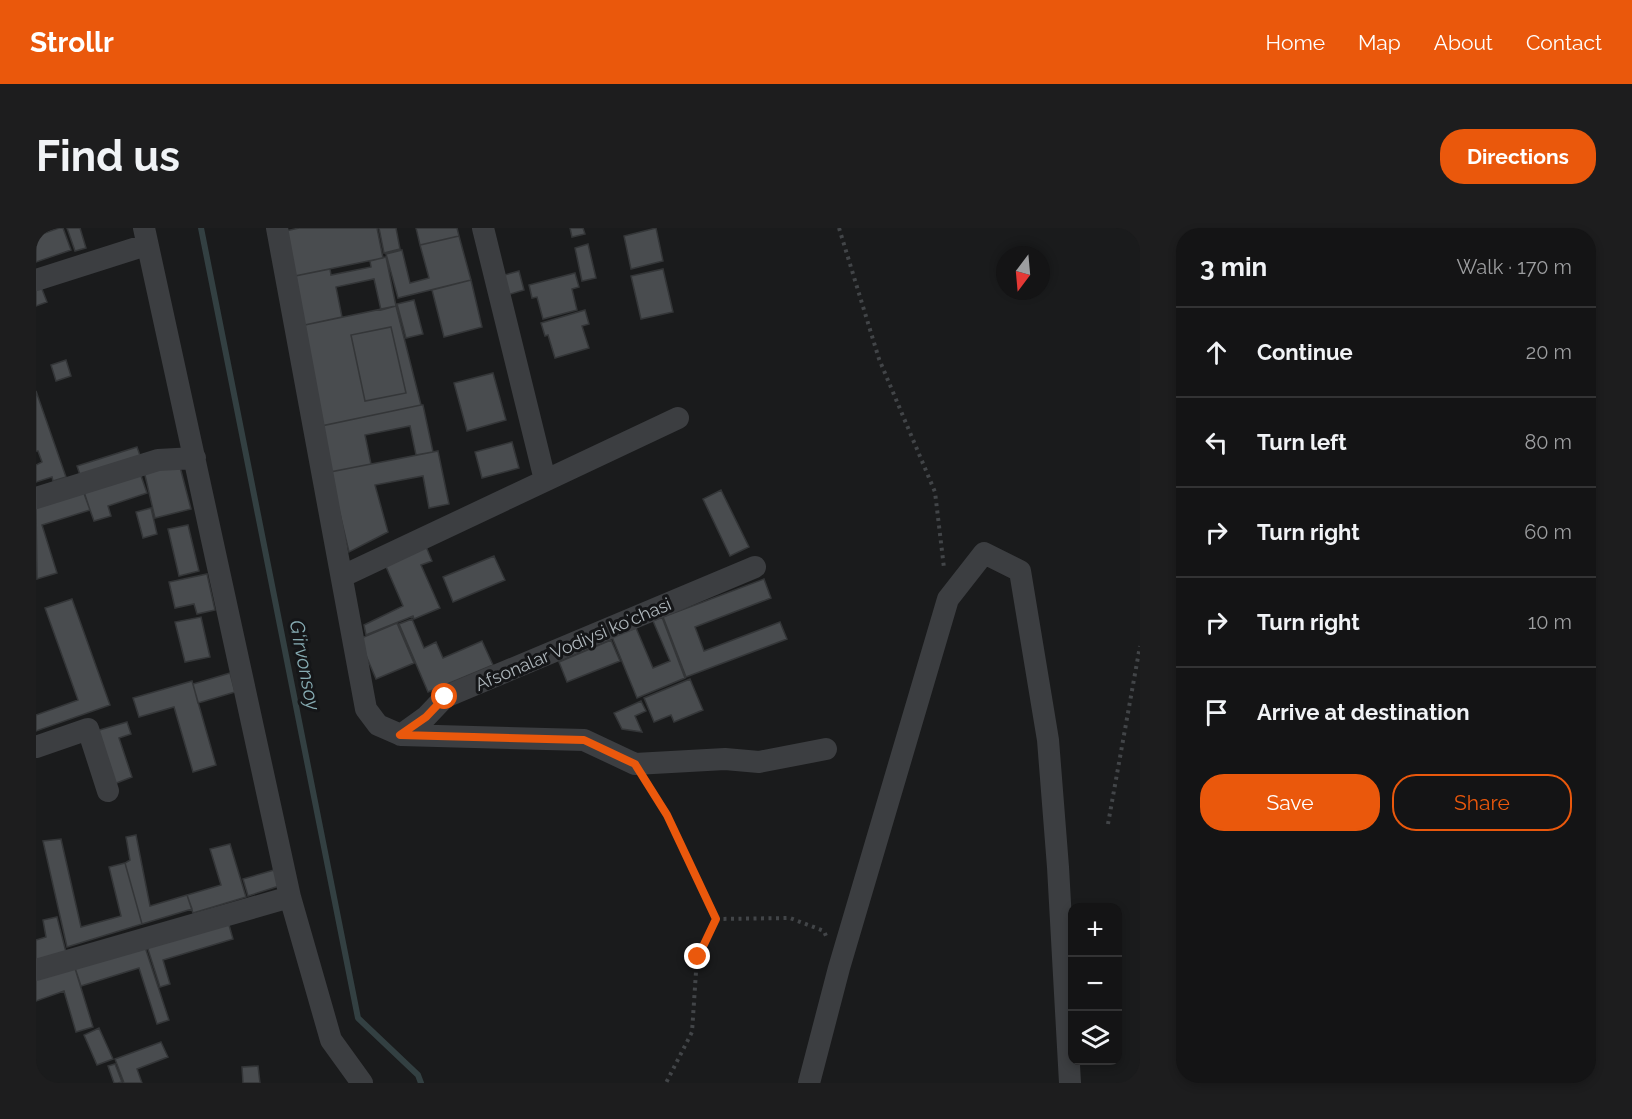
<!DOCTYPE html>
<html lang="en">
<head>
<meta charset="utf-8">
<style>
	:root { --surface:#141415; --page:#1d1d1e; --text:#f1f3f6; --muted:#9d9ea0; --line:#333334; --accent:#ea580c }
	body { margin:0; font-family:Raleway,sans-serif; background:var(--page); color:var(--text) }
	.controls { position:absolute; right:18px; bottom:18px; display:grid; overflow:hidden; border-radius:12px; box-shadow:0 3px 9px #0003 }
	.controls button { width:54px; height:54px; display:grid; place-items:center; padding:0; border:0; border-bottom:2px solid var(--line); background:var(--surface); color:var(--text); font:30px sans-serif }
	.compass { position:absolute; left:960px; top:18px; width:54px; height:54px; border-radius:50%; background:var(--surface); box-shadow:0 3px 9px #0003; rotate:196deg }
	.stop { position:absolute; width:18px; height:18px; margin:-14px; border:4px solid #ea580c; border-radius:50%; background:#fff }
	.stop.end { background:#ea580c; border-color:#fff; box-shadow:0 2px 6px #0008 }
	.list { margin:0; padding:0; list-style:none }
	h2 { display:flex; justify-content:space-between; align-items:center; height:78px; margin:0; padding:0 24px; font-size:26px }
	h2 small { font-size:20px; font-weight:400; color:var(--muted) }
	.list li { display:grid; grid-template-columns:39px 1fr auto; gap:18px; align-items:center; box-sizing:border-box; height:90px; padding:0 24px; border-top:2px solid var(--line) }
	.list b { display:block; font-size:22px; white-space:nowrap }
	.list em { font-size:20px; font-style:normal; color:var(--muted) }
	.actions { display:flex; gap:12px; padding:18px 24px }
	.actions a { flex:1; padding:14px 0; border:2px solid var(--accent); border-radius:24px; text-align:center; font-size:21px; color:var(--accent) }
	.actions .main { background:var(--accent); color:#fff }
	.icon { flex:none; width:33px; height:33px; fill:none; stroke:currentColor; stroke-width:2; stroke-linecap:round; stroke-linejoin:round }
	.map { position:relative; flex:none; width:1104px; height:855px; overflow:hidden; border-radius:24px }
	header { display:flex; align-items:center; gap:36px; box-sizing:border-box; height:84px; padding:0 30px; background:var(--accent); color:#fff }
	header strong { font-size:28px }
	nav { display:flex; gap:33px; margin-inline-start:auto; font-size:21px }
	.intro { display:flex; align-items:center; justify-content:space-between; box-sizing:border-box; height:144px; padding:0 36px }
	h1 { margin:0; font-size:42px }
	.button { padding:15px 27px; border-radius:24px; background:var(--accent); color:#fff; font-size:21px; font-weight:700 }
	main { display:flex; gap:36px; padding:0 36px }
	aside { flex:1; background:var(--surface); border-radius:24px; box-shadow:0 3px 9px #0003 }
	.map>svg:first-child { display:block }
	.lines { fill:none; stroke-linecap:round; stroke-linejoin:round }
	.stream { stroke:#334042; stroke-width:6 }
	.building { fill:#494c4f; stroke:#343638; stroke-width:1.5; fill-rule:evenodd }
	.path { stroke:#424548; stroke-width:4; stroke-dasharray:3 4.5; stroke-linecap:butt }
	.minor { stroke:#3c3e41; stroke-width:22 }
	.route { stroke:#ea580c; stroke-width:8 }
	.labels { text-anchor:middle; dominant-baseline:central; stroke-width:6; stroke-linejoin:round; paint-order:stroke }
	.street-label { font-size:18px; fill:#aeb6bb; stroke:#151618 }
	.water-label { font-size:20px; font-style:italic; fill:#87acb3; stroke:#151618 }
</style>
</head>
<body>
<header>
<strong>Strollr</strong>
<nav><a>Home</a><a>Map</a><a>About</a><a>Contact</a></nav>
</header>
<div class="intro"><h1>Find us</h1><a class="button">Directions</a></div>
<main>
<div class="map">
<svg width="1104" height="855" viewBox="0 0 1104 855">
	<rect width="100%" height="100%" fill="#1a1b1c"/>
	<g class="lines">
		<!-- stream -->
		<path class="stream" d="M 165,0 L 322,790 L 382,847 L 385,855"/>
	</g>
	<!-- building -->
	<path class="building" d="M 23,0 L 27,0 L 35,22 L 0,34 L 0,8 Z
		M 31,0 L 44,0 L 50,20 L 39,23 Z
		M 263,0 L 341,0 L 347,30 L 254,49 L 245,4 Z
		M 343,0 L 360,0 L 364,21 L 348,25 Z
		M 380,0 L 421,0 L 423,8 L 384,17 Z
		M 534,0 L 547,0 L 549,6 L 536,9 Z
		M 620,0 L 627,33 L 595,41 L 588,8 Z
		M 423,8 L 435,52 L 362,70 L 350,26 L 366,22 L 374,55 L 393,50 L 384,17 Z
		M 552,16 L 560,50 L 546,53 L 539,20 Z
		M 350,29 L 360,78 L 345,82 L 338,51 L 300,59 L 306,89 L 264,98 L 254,49 L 294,41 L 295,47 L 335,39 L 334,33 Z
		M 627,41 L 637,84 L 605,91 L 595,48 Z
		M 483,43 L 488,62 L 471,67 L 465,48 Z
		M 539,45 L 543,59 L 536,61 L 541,82 L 507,91 L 501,69 L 496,70 L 493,57 Z
		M 435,52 L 446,99 L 408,109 L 396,62 Z
		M 4,56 L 11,74 L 0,78 L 0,57 Z
		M 378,72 L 387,106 L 370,110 L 361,76 Z
		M 360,78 L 385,177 L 285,198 L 264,98 ZM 355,99 L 370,165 L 329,173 L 315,107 Z
		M 549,82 L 553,96 L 546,98 L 553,120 L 519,130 L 512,107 L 509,108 L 505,95 Z
		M 355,99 L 370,165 L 329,173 L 315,107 Z
		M 30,132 L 35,148 L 20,153 L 15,137 Z
		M 457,145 L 470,192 L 431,203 L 418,155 Z
		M 0,163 L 30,249 L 17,253 L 16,249 L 0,254 L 0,237 L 6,234 L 2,223 L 0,223 Z
		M 385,177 L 387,177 L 397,224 L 380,227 L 374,198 L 329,207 L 335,236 L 294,244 L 285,198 Z
		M 476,214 L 483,240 L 446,250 L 439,224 Z
		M 101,219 L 106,233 L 46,253 L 41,238 Z
		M 402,223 L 413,276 L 393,280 L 387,248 L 339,257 L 352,304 L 313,324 L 294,244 Z
		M 143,235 L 155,281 L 119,290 L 108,243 Z
		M 103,242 L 111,265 L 72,278 L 75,288 L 58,293 L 46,260 Z
		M 685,262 L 713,319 L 694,328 L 667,271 Z
		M 48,264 L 54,282 L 6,297 L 21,345 L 1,351 L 0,279 Z
		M 115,280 L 121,306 L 107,310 L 100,284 Z
		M 152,297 L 163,343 L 143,348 L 132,301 Z
		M 389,316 L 396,333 L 385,337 L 404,380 L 378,391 L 377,388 L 330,407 L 328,397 L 367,378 L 348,334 Z
		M 458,328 L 469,352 L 417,374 L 407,349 Z
		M 171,346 L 179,382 L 161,386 L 158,376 L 139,380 L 133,354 Z
		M 728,351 L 735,370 L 659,399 L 668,423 L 744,394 L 751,411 L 650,449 L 627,389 Z
		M 36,371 L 74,477 L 0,503 L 0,487 L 42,472 L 9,380 Z
		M 165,389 L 174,429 L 149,434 L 139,394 Z
		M 626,389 L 649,450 L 601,470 L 576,409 L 600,400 L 617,440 L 634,433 L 617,393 Z
		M 376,391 L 388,420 L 400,414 L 407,430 L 446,413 L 457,437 L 392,464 L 363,396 Z
		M 361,395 L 378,435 L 340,451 L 323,411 Z
		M 575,412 L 584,433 L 531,454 L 523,434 Z
		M 194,445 L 199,464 L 162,475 L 157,456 Z
		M 654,451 L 667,482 L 638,494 L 635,487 L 618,494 L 608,470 Z
		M 156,453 L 180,537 L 157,544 L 138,479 L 103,489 L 97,470 Z
		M 605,473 L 610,483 L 599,488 L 606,504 L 586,501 L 578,485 Z
		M 91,494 L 95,506 L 83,510 L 96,549 L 78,556 L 60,503 Z
		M 100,607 L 114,678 L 151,667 L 156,681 L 106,696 L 89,635 L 94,632 L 90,609 Z
		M 25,611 L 45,699 L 85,688 L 73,639 L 89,635 L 106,696 L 31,719 L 7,613 Z
		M 194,616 L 210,669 L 157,685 L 151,667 L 185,657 L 174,621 Z
		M 238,642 L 243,658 L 212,668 L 207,651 Z
		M 21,689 L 30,724 L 0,734 L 0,712 L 10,709 L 7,692 Z
		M 191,690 L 197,711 L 127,732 L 134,756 L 124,759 L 110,715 Z
		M 108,716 L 133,792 L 121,796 L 103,740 L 45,758 L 38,737 Z
		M 38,737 L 57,799 L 40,804 L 28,763 L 0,773 L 0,751 Z
		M 63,800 L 77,831 L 61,837 L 48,807 Z
		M 125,814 L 132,829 L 101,841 L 106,855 L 88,855 L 79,831 Z
		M 79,836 L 86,854 L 82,855 L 78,855 L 72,838 Z
		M 222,838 L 224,855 L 207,855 L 206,839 Z"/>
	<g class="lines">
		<!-- path -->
		<path class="path" d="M 803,0 L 843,131 L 899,264 L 908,340
			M 611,556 L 631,587 L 680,691 L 661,729 L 656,804 L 630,855
			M 1072,596 L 1104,418
			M 680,691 L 754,690 L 788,703 L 790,708"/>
		<!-- minor -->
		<path class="minor" d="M 108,0 L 254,669 L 295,812 L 326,855
			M 241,0 L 330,481 L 342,497 L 365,507 L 548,512 L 599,536 L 689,531 L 723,534 L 790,521
			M 447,0 L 509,252
			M 0,52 L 110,17
			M 0,270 L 122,232 L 159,230
			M 307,348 L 642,190
			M 365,507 L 390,489 L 409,469 L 719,339
			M 0,519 L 52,501 L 72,563
			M 0,742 L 254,669
			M 773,855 L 803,740 L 912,371 L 948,325 L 984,343 L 1012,512 L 1022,639 L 1034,855"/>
	</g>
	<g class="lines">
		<!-- route -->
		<path class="route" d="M 409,469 L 390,489 L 364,507 L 548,512 L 599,536 L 631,587 L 680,691 L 662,729"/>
	</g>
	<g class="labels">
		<!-- street labels -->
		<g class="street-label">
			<text transform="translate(537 416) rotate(-23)">Afsonalar Vodiysi koʻchasi</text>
		</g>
		<!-- water labels -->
		<g class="water-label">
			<text transform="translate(269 437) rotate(79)">G‘irvonsoy</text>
		</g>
	</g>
</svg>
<div class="controls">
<button>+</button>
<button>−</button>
<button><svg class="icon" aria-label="layers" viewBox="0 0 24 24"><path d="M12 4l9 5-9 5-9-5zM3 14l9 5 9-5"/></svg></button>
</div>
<svg class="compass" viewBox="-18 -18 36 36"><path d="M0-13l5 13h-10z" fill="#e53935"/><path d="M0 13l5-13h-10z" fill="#9d9ea0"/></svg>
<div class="stop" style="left:409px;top:469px"></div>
<div class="stop end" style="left:662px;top:729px"></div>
</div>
<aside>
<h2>3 min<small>Walk · 170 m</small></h2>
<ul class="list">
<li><svg class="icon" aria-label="ahead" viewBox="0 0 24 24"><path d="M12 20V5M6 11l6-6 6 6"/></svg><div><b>Continue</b></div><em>20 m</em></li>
<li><svg class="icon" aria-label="left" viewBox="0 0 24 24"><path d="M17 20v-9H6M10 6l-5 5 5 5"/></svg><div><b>Turn left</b></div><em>80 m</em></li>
<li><svg class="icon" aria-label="right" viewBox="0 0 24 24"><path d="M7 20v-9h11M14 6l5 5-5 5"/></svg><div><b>Turn right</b></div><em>60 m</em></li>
<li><svg class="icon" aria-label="right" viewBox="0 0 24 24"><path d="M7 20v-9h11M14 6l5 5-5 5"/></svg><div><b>Turn right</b></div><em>10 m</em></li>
<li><svg class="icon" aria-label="arrive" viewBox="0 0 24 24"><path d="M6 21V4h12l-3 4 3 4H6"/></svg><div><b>Arrive at destination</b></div></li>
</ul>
<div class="actions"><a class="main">Save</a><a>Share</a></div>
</aside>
</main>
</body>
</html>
